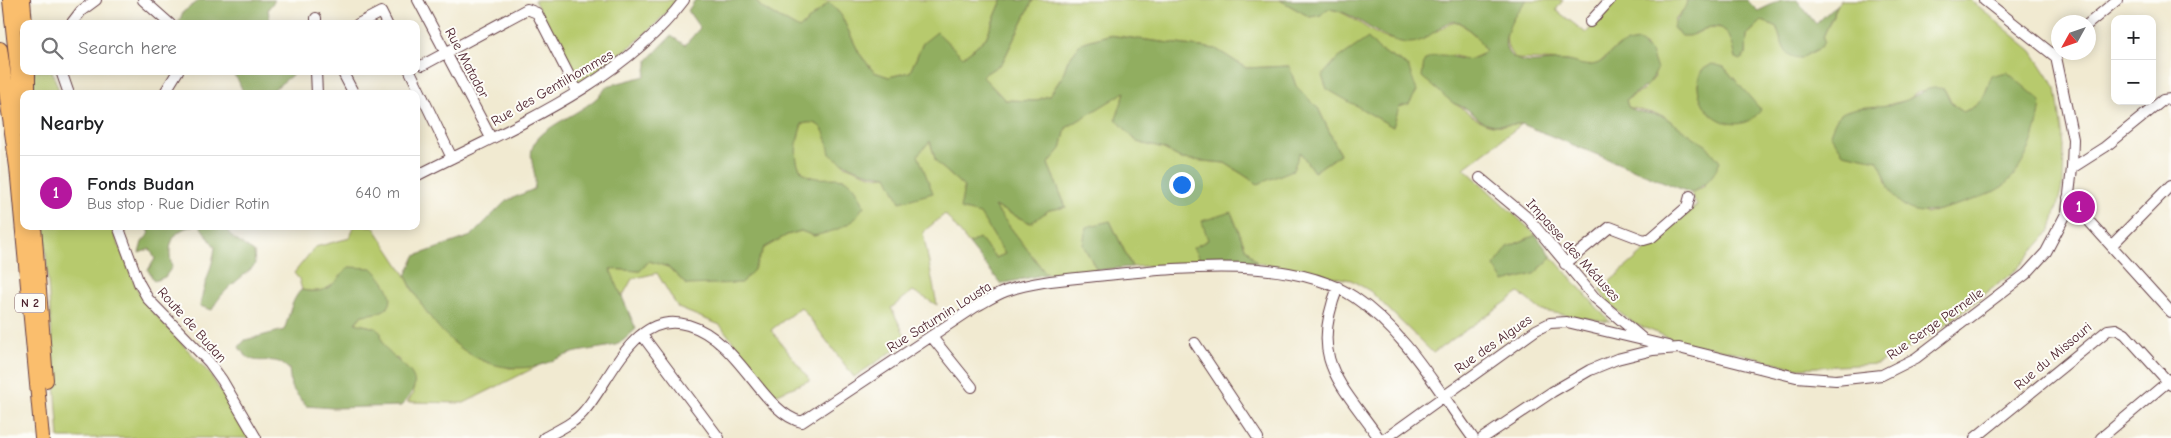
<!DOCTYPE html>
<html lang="en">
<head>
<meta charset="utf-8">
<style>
	:root { --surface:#fff; --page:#f6f6f6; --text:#202124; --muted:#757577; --line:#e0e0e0; --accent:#b5179e }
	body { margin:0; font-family:"Comic Neue",sans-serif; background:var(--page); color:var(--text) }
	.controls { position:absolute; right:15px; top:15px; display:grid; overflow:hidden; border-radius:10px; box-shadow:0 2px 12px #0003 }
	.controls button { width:45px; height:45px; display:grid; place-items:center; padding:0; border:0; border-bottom:1px solid var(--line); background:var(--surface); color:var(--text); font:25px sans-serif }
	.compass { position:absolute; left:2051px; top:15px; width:45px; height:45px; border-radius:50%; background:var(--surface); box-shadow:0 2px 12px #0003; rotate:230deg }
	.you { position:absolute; left:1181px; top:184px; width:18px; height:18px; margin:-12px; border:4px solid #fff; border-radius:50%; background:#1a73e8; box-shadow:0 0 0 8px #1a73e833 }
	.badge { display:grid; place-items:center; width:32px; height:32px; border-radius:50%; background:var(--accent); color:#fff; font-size:16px; font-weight:700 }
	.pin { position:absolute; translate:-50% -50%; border:2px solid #fff; box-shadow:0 1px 5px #0006 }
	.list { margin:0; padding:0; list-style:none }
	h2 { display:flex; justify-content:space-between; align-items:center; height:65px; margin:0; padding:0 20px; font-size:21px }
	h2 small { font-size:16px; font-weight:400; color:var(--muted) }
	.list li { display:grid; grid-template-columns:32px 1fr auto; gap:15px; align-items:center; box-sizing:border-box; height:75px; padding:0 20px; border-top:1px solid var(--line) }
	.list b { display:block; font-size:19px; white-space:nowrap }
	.list p { margin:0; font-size:16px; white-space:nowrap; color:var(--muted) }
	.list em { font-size:16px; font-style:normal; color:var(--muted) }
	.icon { flex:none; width:28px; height:28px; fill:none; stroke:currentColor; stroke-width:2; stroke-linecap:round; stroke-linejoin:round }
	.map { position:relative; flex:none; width:2171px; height:438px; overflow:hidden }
	.search { position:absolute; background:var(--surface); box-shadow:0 2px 12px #0003; left:20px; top:20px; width:400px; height:55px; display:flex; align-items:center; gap:12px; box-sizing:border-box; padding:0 18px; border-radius:10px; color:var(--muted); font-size:19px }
	.panel { position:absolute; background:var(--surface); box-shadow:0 2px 12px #0003; left:20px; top:90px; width:400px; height:140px; border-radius:10px }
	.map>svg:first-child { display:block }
	.green { fill:#b7ca6d; stroke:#80744c; fill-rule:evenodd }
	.forest { fill:#91ae60; stroke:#6e6646 }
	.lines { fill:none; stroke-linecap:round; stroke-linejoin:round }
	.minor-casing { stroke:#633d44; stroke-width:12 }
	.highway-casing { stroke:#633d44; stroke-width:16 }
	.minor { stroke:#fff; stroke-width:10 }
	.highway { stroke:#fabe6d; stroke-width:14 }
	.labels { text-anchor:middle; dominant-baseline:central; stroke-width:4; stroke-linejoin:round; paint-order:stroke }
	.shield { fill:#fdfcf7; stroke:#806168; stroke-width:1 }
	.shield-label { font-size:12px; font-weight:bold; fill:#4a1f2b }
	.street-label { font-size:14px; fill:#4a1f2b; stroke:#fdfcf7 }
</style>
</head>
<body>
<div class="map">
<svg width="2171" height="438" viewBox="0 0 2171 438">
	<rect width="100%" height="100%" fill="#fdfcf7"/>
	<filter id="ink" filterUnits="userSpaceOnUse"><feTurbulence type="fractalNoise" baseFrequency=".02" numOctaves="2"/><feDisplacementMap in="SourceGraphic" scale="10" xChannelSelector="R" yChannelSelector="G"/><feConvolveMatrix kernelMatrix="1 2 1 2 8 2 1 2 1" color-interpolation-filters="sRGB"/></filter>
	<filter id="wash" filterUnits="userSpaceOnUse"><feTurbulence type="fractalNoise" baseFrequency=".0096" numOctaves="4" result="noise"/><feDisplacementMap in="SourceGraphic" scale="20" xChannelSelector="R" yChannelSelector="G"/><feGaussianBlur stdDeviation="1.12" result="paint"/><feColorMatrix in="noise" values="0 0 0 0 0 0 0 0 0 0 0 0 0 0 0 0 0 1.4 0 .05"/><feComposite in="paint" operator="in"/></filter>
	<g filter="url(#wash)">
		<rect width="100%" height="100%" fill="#f1ead1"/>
		<!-- green -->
		<path class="green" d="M 534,0 L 677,0 C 649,35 616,59 579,84 Z
			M 755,0 L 1002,0 L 986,38 L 963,57 L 923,43 L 910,72 L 889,77 L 874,72 L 859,53 L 841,15 L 829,2 L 799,29 L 762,8 Z
			M 1033,0 L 1280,0 L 1310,17 L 1321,15 L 1327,9 C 1352,10 1373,40 1397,40 C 1405,40 1432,33 1439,30 C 1449,25 1447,23 1459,22 L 1476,36 L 1485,50 L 1482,54 L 1469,60 L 1451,55 L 1453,103 C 1465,109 1472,117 1483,122 C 1494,128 1510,124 1522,124 L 1464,168 L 1536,235 L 1508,247 L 1534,274 L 1552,257 L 1610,322 L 1542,311 L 1519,293 L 1433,353 L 1370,291 L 1351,280 L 1257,263 L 1245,247 L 1231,212 L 1208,240 L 1193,248 L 1202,262 L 1132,267 L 1110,221 L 1083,245 L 1097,270 L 1046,274 L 993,205 L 1030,223 L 1049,210 L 1066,207 L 1048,164 L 1061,148 L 1066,128 L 1125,91 L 1137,142 L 1164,149 L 1182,159 L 1225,163 L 1258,184 L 1300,152 L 1314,172 L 1340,154 L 1318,108 L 1296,86 L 1289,66 L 1246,68 L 1216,49 L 1108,35 L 1081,43 L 1068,60 L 1062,77 L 1050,95 L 1035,101 L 1005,100 L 982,76 L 1002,63 ZM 1368,39 L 1379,50 L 1408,66 L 1393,127 L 1347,100 Z
			M 1527,0 L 1563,0 L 1556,10 L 1586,33 L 1616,0 L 1687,0 L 1687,6 L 1674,20 L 1693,35 L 1709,27 L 1722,28 L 1746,54 L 1747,35 L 1762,21 L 1776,26 L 1781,41 L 1823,37 L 1840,0 L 1971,0 L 2032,51 L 2056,88 L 2064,146 L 2063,183 L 2051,230 L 2016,270 L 1932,335 L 1877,364 L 1797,368 L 1738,353 L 1677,341 L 1635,324 L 1608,304 L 1600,290 L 1697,205 L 1691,193 L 1705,186 L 1684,132 L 1664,116 L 1628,107 L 1626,100 L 1643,90 L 1655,77 L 1646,46 L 1638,41 L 1617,47 L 1598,64 L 1584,67 L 1567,61 L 1516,59 C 1496,41 1511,16 1527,0 ZM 1724,67 L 1738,83 L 1702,99 L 1698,85 L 1702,70 ZM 1991,76 L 2003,186 L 1971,200 L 1926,214 L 1886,182 L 1883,169 L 1877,160 L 1874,108 L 1908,100 L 1919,91 L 1944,89 L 1951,101 L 1962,112 C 1983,105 1985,96 1991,76 Z
			M 33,71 L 52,71 L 60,94 L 34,94 Z
			M 811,122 C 827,125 836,151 844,165 C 856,169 873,179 886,176 C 899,173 921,150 930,141 L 936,162 L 964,187 L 1005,254 L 996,258 L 979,238 L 969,244 L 945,214 L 923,232 L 937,305 L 913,291 L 891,308 L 908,341 L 854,377 L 801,307 L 771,330 L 810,380 L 775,395 L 720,325 L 678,308 L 657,273 L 632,279 L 621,299 L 609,269 L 640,271 L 649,261 L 668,267 L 687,285 L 753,271 L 764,248 L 787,235 L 801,231 L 815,236 L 844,179 C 835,179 822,181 813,178 C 788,169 796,142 802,124 Z
			M 44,226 L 111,226 L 136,287 L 149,308 L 210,374 L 250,438 L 59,438 Z
			M 354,226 L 373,226 L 406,276 L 412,289 L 438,326 L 509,368 L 538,366 L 464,403 L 407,402 L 414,393 L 398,359 L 390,356 L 381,342 L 381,338 L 369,326 L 355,324 L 362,315 L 381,312 L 349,267 C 332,285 328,295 302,290 L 299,279 L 294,273 L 315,247 L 350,238 Z"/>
		<!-- forest -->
		<path class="forest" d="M 200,0 L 275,0 L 268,9 L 270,24 L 178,24 L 183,12 Z
			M 695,0 L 755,0 L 762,8 L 799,29 L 829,2 L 841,15 L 859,53 L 874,72 L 889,77 L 910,72 L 923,43 L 937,32 L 963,57 L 986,38 L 1002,0 L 1033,0 L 1002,63 L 982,76 L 1005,100 L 1035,101 L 1050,95 L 1062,77 L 1068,60 L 1081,43 L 1108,35 L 1216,49 L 1246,68 L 1289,66 L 1296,86 L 1318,108 L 1340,154 L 1314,172 L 1300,152 L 1293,170 L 1258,184 L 1225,163 L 1182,159 L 1164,149 L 1137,142 L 1116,119 L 1125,92 L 1066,128 L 1061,149 L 1048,164 L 1066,207 L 1049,210 L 1031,223 L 994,206 L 1046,274 L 1001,284 L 969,244 L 979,238 L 996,258 L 1005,254 L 980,214 L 960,209 L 964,187 L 936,162 L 930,141 L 918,155 L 933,193 L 900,202 L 887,176 C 865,174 847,167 830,154 C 826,136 824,118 802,124 C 796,142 788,175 817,178 C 825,179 836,177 844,179 C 855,183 860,196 864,206 L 853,221 L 836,230 L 814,236 L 801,231 L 787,235 L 764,248 L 753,271 L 741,283 L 687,285 L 668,267 L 649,261 L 640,271 L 610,269 L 636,329 C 631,333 625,340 618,344 C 612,347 584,350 573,353 C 561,356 549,363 537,366 C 474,378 430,328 406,276 L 415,256 L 471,236 L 506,201 L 534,189 C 539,174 526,158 534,144 C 546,122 591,112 607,86 L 645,76 L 648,60 L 671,36 L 685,45 L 700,28 L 688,11 Z
			M 1280,0 L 1527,0 C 1515,12 1492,48 1516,59 C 1530,66 1551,59 1566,61 C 1577,62 1584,68 1596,64 C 1604,62 1609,53 1616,48 C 1623,44 1631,42 1638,41 L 1651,52 L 1657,70 L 1650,83 L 1626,100 L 1628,107 L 1636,111 L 1663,116 L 1707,146 L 1720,162 C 1713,178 1706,184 1691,193 L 1522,124 L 1494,125 L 1483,122 L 1467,109 L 1453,103 L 1422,77 L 1424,61 C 1446,43 1468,74 1485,50 L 1476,36 L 1460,22 C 1456,22 1451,21 1448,23 C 1435,29 1424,44 1408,43 C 1377,41 1356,10 1327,9 L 1321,15 L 1310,17 Z
			M 1687,0 L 1747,0 L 1758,11 L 1781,0 L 1797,0 L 1816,24 L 1838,3 L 1823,37 L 1824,42 L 1820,48 L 1801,58 C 1781,58 1783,40 1776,26 L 1762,21 L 1747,35 L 1746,54 L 1741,60 L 1736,58 C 1732,43 1729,21 1707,28 C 1700,30 1695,35 1688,36 L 1682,36 L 1673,28 C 1675,16 1686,12 1687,0 Z
			M 1368,38 L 1379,50 L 1408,66 L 1417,91 L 1409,104 L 1399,107 L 1393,127 L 1327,89 L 1322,76 L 1336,60 Z
			M 1712,64 L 1724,67 L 1761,110 C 1738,140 1698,116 1698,85 C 1698,81 1700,75 1702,70 Z
			M 230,71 L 297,71 L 268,94 L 244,94 L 238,80 Z
			M 2007,72 L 2041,101 C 2039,128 2026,168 2003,186 C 1989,196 1967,202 1950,207 C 1933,212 1918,216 1903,205 C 1886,193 1888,176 1877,160 L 1843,153 L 1830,134 C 1833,126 1836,116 1844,112 C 1858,105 1883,108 1901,102 C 1917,98 1925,84 1944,89 L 1951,102 L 1962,112 C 1982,106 1986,94 1991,76 Z
			M 1231,212 L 1245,247 L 1257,263 L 1202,262 L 1193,248 L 1208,240 L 1202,221 Z
			M 1110,221 L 1132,267 L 1097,270 L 1083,245 L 1086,227 Z
			M 146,226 L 193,226 C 170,230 167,249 172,267 L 165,277 L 154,281 L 148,270 L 155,259 L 150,249 L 139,253 L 142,242 L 150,233 Z
			M 200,226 L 224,226 L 233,238 L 254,252 L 255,265 C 240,280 221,290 212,310 L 200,306 C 203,286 213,267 215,247 Z
			M 1536,235 L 1552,257 L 1534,274 L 1504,282 L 1494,266 L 1508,247 Z
			M 349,267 L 372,268 C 381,277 403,302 382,311 C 376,314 368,314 362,315 L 355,323 L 376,328 L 381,333 C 382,367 440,367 401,406 L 333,408 L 306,406 L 291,387 L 289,369 C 286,367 282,363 279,362 C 262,357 252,368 239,347 L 245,340 L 284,330 C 290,315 290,302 301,290 C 328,295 332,285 349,267 Z"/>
	</g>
	<g filter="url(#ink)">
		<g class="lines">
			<defs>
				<path id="minor" d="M 143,0 L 170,24
					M 418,0 L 491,138
					M 316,18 L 316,24
					M 1590,22 L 1610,0
					M 71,24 L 81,11 L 96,0
					M 358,24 L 381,12 L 387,24
					M 2088,24 L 2117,0
					M 423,65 L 527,9 L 537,13 L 577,91
					M 61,71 L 69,94
					M 316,71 L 317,94
					M 342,71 L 354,94
					M 410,71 L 452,158
					M 164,94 L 178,71
					M 2072,168 L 2105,147 L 2163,100 L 2171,99
					M 416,176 C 508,129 621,84 684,0
					M 1480,178 L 1529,219 L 1595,298 L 1642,338
					M 2068,198 L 2171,312
					M 118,226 L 139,283 L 148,299 L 209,362 L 222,380 L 256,438
					M 2112,245 L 2171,185
					M 1565,264 L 1610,227 L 1644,240 L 1651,238 L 1687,207 L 1690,196
					M 1338,287 C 1309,360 1339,381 1379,438
					M 642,335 L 719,438
					M 931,336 L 972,387
					M 1195,343 L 1258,438
					M 544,438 C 558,430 575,423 585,410 C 612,378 635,309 688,325 C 740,340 762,413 802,422 L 975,307 C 985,302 995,295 1006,291 C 1037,280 1073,279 1106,275 C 1178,268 1292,255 1354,297 C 1405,331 1437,389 1473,438
					M 1386,438 L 1536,330 L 1550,323 L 1567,322 L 1668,346
					M 1483,438 L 1552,392 L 1590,370 L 1617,359 L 1653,350 L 1679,348 L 1796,377 L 1836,380 L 1882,375 L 1916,358 L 2026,274 L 2046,252 L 2067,212 L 2072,168 L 2073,139 L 2056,57 L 1984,0
					M 1975,438 L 2108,330 L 2116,329 L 2125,334 L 2171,385
					M 2101,438 L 2171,379"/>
				<path id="highway" d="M 10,0 L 24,130
					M 23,0 L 25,24
					M 0,49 L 17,167 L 42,438
					M 28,71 L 28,94
					M 34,226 L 46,380"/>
			</defs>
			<!-- minor casing -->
			<use href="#minor" class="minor-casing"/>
			<!-- highway casing -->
			<use href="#highway" class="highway-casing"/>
			<!-- minor -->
			<use href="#minor" class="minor"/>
			<!-- highway -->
			<use href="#highway" class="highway"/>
		</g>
	</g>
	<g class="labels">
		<!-- shield labels -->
		<rect class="shield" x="15" y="293.5" width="30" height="19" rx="4"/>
		<g class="shield-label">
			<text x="30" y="303">N 2</text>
		</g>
		<!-- street labels -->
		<g class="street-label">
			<text transform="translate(467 63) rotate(62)">Rue Matador</text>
			<text transform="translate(552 88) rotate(-30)">Rue des Gentilhommes</text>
			<text transform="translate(1573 250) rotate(48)">Impasse des Méduses</text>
			<text transform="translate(939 317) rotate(-32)">Rue Saturnin Lousta</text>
			<text transform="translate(1935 324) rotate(-35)">Rue Serge Pernelle</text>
			<text transform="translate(192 325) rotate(48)">Route de Budan</text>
			<text transform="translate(1493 344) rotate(-35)">Rue des Algues</text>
			<text transform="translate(2053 356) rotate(-40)">Rue du Missouri</text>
		</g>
	</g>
</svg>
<div class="controls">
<button>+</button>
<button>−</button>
</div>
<svg class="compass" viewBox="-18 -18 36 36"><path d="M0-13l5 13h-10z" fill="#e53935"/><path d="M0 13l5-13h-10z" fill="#757577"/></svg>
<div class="you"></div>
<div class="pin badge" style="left:2079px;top:207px">1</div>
<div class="search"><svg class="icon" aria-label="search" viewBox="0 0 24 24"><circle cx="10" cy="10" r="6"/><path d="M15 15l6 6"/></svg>Search here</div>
<section class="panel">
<h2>Nearby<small></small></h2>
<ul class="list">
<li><span class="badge">1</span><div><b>Fonds Budan</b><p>Bus stop · Rue Didier Rotin</p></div><em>640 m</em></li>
</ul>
</section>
</div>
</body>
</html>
